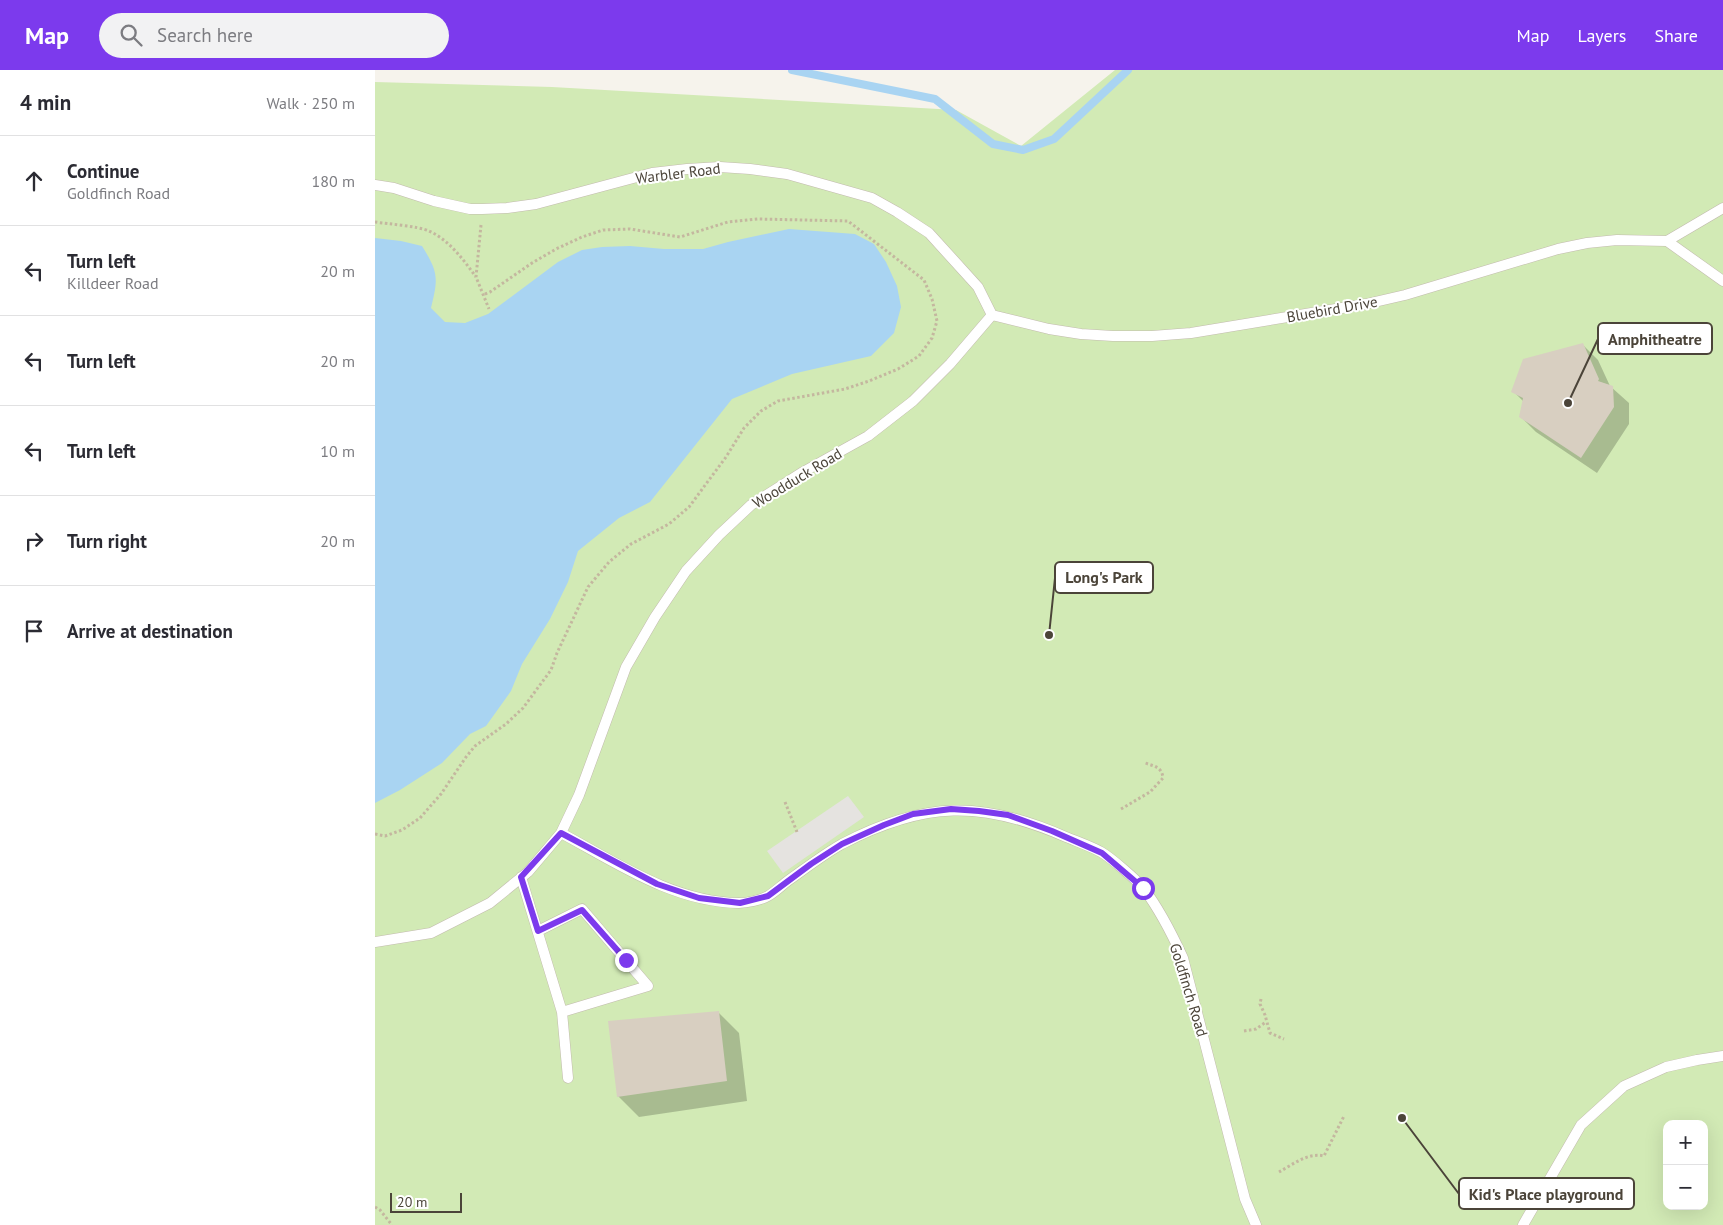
<!DOCTYPE html>
<html lang="en">
<head>
<meta charset="utf-8">
<style>
	:root { --surface:#fff; --page:#f2f2f3; --text:#2b2b33; --muted:#7c7c81; --line:#e1e1e2; --accent:#7c3aed }
	body { margin:0; font-family:"PT Sans",sans-serif; background:var(--page); color:var(--text) }
	.controls { position:absolute; right:15px; bottom:15px; display:grid; overflow:hidden; border-radius:10px; box-shadow:0 5px 20px #0002 }
	.controls button { width:45px; height:45px; display:grid; place-items:center; padding:0; border:0; border-bottom:1px solid var(--line); background:var(--surface); color:var(--text); font:25px sans-serif }
	.scale { position:absolute; left:15px; bottom:12px; width:72px; box-sizing:border-box; padding-left:5px; border:2px solid #4b4439; border-top:0; font-size:14px; line-height:18px; white-space:nowrap; color:#4b4439; -webkit-text-stroke:4px #fff; paint-order:stroke }
	.stop { position:absolute; width:15px; height:15px; margin:-11px; border:4px solid #7c3aed; border-radius:50%; background:#fff }
	.stop.end { background:#7c3aed; border-color:#fff; box-shadow:0 1px 5px #0008 }
	.list { margin:0; padding:0; list-style:none }
	h2 { display:flex; justify-content:space-between; align-items:center; height:65px; margin:0; padding:0 20px; font-size:21px }
	h2 small { font-size:16px; font-weight:400; color:var(--muted) }
	.list li { display:grid; grid-template-columns:32px 1fr auto; gap:15px; align-items:center; box-sizing:border-box; height:90px; padding:0 20px; border-top:1px solid var(--line) }
	.list b { display:block; font-size:19px; white-space:nowrap }
	.list p { margin:0; font-size:16px; white-space:nowrap; color:var(--muted) }
	.list em { font-size:16px; font-style:normal; color:var(--muted) }
	.icon { flex:none; width:28px; height:28px; fill:none; stroke:currentColor; stroke-width:2; stroke-linecap:round; stroke-linejoin:round }
	.map { position:relative; flex:none; width:1348px; height:1155px; overflow:hidden }
	header { display:flex; align-items:center; gap:30px; box-sizing:border-box; height:70px; padding:0 25px; background:var(--accent); color:#fff }
	header strong { font-size:24px }
	nav { display:flex; gap:28px; margin-inline-start:auto; font-size:18px }
	.search { width:350px; height:45px; background:var(--page); display:flex; align-items:center; gap:12px; box-sizing:border-box; padding:0 18px; border-radius:28px; color:var(--muted); font-size:19px }
	main { display:flex }
	aside { flex:1; background:var(--surface) }
	.map>svg:first-child { display:block }
	.green { fill:#d2eab5; fill-rule:evenodd }
	.parking { fill:#e5e3e0 }
	.water { fill:#a9d4f2 }
	.shadow { fill:#0003 }
	.lines { fill:none; stroke-linecap:round; stroke-linejoin:round }
	.stream { stroke:#a9d4f2; stroke-width:8 }
	.building { fill:#d8cfc1 }
	.lane-casing { stroke:#c2bbae; stroke-width:11 }
	.path { stroke:#c4b79f; stroke-width:3; stroke-dasharray:2.5 2.5; stroke-linecap:butt }
	.lane { stroke:#fff; stroke-width:10 }
	.route { stroke:#7c3aed; stroke-width:6 }
	.labels { text-anchor:middle; dominant-baseline:central; stroke-width:4; stroke-linejoin:round; paint-order:stroke }
	.street-label { font-size:15px; fill:#4b4439; stroke:#fff }
	.leader { fill:none; stroke:#4b4439; stroke-width:2 }
	.callout-dot { fill:#4b4439; stroke:#fff; stroke-width:2 }
	.callout { fill:#fff; stroke:#4b4439; stroke-width:2 }
	.callout-label { font-size:16px; text-anchor:middle; font-weight:bold; fill:#4b4439 }
</style>
</head>
<body>
<header>
<strong>Map</strong>
<div class="search"><svg class="icon" aria-label="search" viewBox="0 0 24 24"><circle cx="10" cy="10" r="6"/><path d="M15 15l6 6"/></svg>Search here</div>
<nav><a>Map</a><a>Layers</a><a>Share</a></nav>
</header>
<main>
<aside>
<h2>4 min<small>Walk · 250 m</small></h2>
<ul class="list">
<li><svg class="icon" aria-label="ahead" viewBox="0 0 24 24"><path d="M12 20V5M6 11l6-6 6 6"/></svg><div><b>Continue</b><p>Goldfinch Road</p></div><em>180 m</em></li>
<li><svg class="icon" aria-label="left" viewBox="0 0 24 24"><path d="M17 20v-9H6M10 6l-5 5 5 5"/></svg><div><b>Turn left</b><p>Killdeer Road</p></div><em>20 m</em></li>
<li><svg class="icon" aria-label="left" viewBox="0 0 24 24"><path d="M17 20v-9H6M10 6l-5 5 5 5"/></svg><div><b>Turn left</b></div><em>20 m</em></li>
<li><svg class="icon" aria-label="left" viewBox="0 0 24 24"><path d="M17 20v-9H6M10 6l-5 5 5 5"/></svg><div><b>Turn left</b></div><em>10 m</em></li>
<li><svg class="icon" aria-label="right" viewBox="0 0 24 24"><path d="M7 20v-9h11M14 6l5 5-5 5"/></svg><div><b>Turn right</b></div><em>20 m</em></li>
<li><svg class="icon" aria-label="arrive" viewBox="0 0 24 24"><path d="M6 21V4h12l-3 4 3 4H6"/></svg><div><b>Arrive at destination</b></div></li>
</ul>
</aside>
<div class="map">
<svg width="1348" height="1155" viewBox="0 0 1348 1155">
	<rect width="100%" height="100%" fill="#f6f3ec"/>
	<!-- green -->
	<path class="green" d="M 740,0 L 1348,0 L 1348,1155 L 0,1155 L 0,12 L 177,17 L 581,40 L 646,76 ZM 1292,1054 L 1329,1054 L 1329,1136 L 1292,1136 Z"/>
	<!-- parking -->
	<path class="parking" d="M 473,726 L 489,747 L 408,803 L 392,781 Z"/>
	<!-- water -->
	<path class="water" d="M 414,159 L 480,164 L 499,174 L 511,192 L 522,216 L 526,237 L 519,263 L 496,286 L 417,304 L 357,329 L 275,432 L 244,448 L 203,481 L 193,512 L 175,549 L 147,594 L 136,621 L 111,656 L 95,664 L 67,693 L 25,720 L 0,733 L 0,168 L 26,171 L 47,176 C 64,203 63,209 56,238 L 70,252 L 90,253 L 113,244 L 183,192 L 207,180 L 227,177 L 255,176 L 289,179 L 328,179 L 353,172 Z"/>
	<!-- shadow -->
	<path class="shadow" d="M 1207,274 L 1223,290 L 1235,316 L 1254,333 L 1254,354 L 1222,403 L 1161,362 L 1145,346 L 1149,332 L 1138,321 Z
		M 343,942 L 364,963 L 372,1031 L 264,1047 L 243,1026 Z"/>
	<g class="lines">
		<!-- stream -->
		<path class="stream" d="M 417,0 L 560,29 L 618,74 L 648,80 L 679,69 L 753,0"/>
	</g>
	<!-- building -->
	<path class="building" d="M 1208,273 L 1224,309 L 1223,311 L 1238,316 L 1239,337 L 1206,388 L 1144,347 L 1148,328 L 1136,322 L 1148,289 Z
		M 344,941 L 352,1011 L 242,1027 L 233,951 Z"/>
	<g class="lines">
		<defs>
			<path id="lane" d="M 0,115 L 19,118 L 59,131 L 95,139 L 107,139 L 132,138 L 161,134 L 277,103 L 312,99 L 345,97 L 375,99 L 412,104 L 497,128 L 522,142 L 554,163 L 603,217 L 617,245
				M 1292,171 L 1348,211
				M 617,245 L 674,259 L 706,264 L 738,266 L 777,266 L 816,263 L 991,234 L 1030,225 L 1183,179 L 1212,173 L 1242,170 L 1292,171 L 1348,138
				M 186,763 C 242,793 298,832 364,833 C 372,833 386,830 393,826 C 400,822 407,815 414,810 C 431,798 449,784 467,774 C 549,731 607,730 691,767 C 703,772 715,776 726,782 C 735,787 762,810 769,819 C 785,840 797,864 808,888 L 870,1129 L 881,1155
				M 146,807 L 187,942 L 193,1008
				M 163,861 L 207,839 L 273,916 L 187,942
				M 0,872 L 56,863 L 115,833 L 153,802 L 186,763 L 204,725 L 251,597 L 280,547 L 311,501 L 344,465 L 376,435 L 428,402 L 493,366 L 538,331 L 575,294 L 617,245
				M 1148,1155 L 1206,1055 L 1249,1016 L 1291,997 L 1322,990 L 1348,986"/>
		</defs>
		<!-- lane casing -->
		<use href="#lane" class="lane-casing"/>
		<!-- path -->
		<path class="path" d="M 0,152 C 13,154 43,156 54,161 C 74,170 88,189 101,207
			M 106,155 L 101,207 L 114,239
			M 410,732 L 422,762
			M 746,739 L 775,722 L 788,708 C 787,697 779,696 770,693
			M 0,764 L 10,766 L 27,760 L 45,748 L 66,724 L 91,687 L 100,676 L 131,654 L 148,638 L 176,600 L 182,583 L 213,517 L 234,492 L 256,474 L 294,454 L 314,437 L 351,387 L 369,358 L 386,341 L 403,331 L 470,319 L 494,311 L 523,299 L 544,286 L 557,268 L 562,251 L 557,229 L 549,210 L 473,151 L 383,149 L 353,152 L 305,167 L 255,159 L 228,160 L 207,167 L 181,179 L 157,193 L 115,222 L 108,225
			M 886,929 L 885,934 L 890,945 L 895,963 L 909,969
			M 869,961 L 881,959 L 891,952
			M 904,1102 C 917,1095 933,1082 949,1086 L 969,1046
			M 0,1137 L 5,1140 L 17,1155"/>
		<!-- lane -->
		<use href="#lane" class="lane"/>
	</g>
	<g class="lines">
		<!-- route -->
		<path class="route" d="M 251,890 L 207,840 L 163,861 L 146,807 L 186,763 L 282,814 L 324,828 L 365,833 L 393,826 L 436,794 L 467,774 L 509,755 L 538,744 L 576,739 L 604,741 L 633,745 L 677,761 L 727,783 L 768,818"/>
	</g>
	<g class="labels">
		<!-- street labels -->
		<g class="street-label">
			<text transform="translate(303 103) rotate(-7)">Warbler Road</text>
			<text transform="translate(957 239) rotate(-10)">Bluebird Drive</text>
			<text transform="translate(422 408) rotate(-31)">Woodduck Road</text>
			<text transform="translate(814 920) rotate(73)">Goldfinch Road</text>
		</g>
	</g>
	<!-- callouts -->
	<path class="leader" d="M1193 333L1223 269M674 565L680 508M1027 1048L1084 1124"/>
	<g class="callout-dot">
		<circle cx="1193" cy="333" r="5"/>
		<circle cx="674" cy="565" r="5"/>
		<circle cx="1027" cy="1048" r="5"/>
	</g>
	<g class="callout">
		<rect x="1223" y="253" width="114" height="31" rx="5"/>
		<rect x="680" y="492" width="98" height="31" rx="5"/>
		<rect x="1084" y="1108" width="175" height="31" rx="5"/>
	</g>
	<g class="callout-label">
		<text x="1280" y="275">Amphitheatre</text>
		<text x="729" y="513">Long's Park</text>
		<text x="1171" y="1130">Kid's Place playground</text>
	</g>
</svg>
<div class="controls">
<button>+</button>
<button>−</button>
</div>
<div class="scale">20 m</div>
<div class="stop" style="left:768px;top:818px"></div>
<div class="stop end" style="left:251px;top:890px"></div>
</div>
</main>
</body>
</html>
